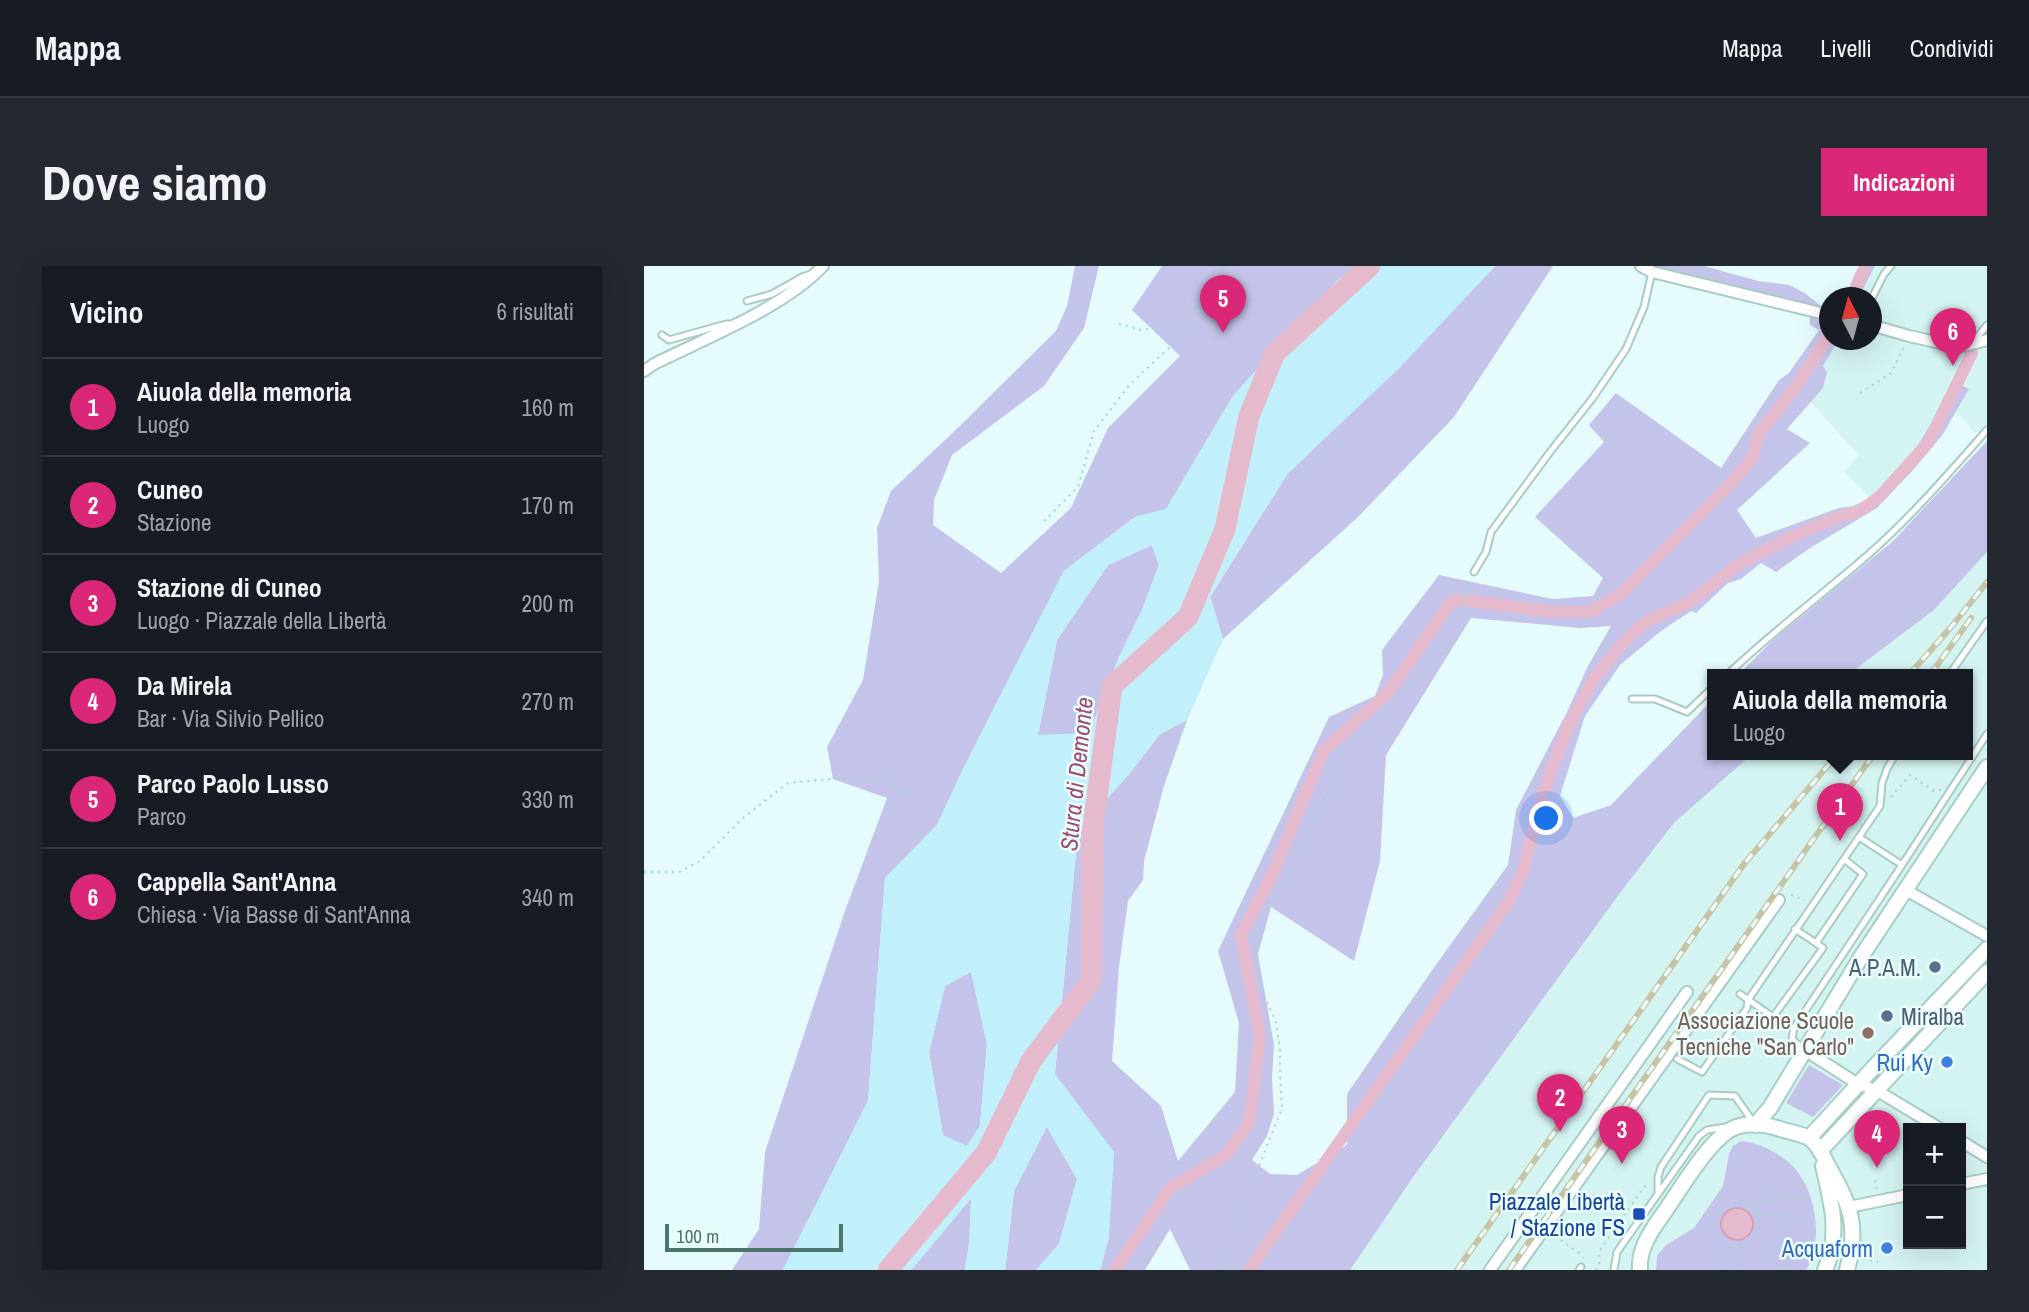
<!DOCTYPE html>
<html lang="it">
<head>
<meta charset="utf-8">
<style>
	:root { --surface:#171b24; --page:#242831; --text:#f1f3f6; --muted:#9ea1a6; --line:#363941; --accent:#db2777 }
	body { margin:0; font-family:"Archivo Narrow",sans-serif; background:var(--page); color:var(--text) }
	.controls { position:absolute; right:21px; bottom:21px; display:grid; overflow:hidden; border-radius:0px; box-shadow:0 7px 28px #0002 }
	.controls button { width:63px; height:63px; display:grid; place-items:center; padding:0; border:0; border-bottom:2px solid var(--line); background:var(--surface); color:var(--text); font:35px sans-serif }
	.compass { position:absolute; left:1175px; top:21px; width:63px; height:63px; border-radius:50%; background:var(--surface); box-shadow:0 7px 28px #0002; rotate:354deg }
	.scale { position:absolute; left:21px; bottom:18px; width:178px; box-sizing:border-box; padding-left:7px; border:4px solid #4b756b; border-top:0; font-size:19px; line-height:24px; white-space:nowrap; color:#4b756b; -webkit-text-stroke:5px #ecffff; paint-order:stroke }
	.you { position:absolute; left:903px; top:553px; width:24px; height:24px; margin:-18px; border:5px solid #fff; border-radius:50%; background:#1a73e8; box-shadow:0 0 0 10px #1a73e833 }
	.badge { display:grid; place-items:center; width:46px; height:46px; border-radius:50%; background:var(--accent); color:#fff; font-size:23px; font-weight:700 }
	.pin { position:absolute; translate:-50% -58px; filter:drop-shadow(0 2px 4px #0008) }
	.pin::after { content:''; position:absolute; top:37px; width:24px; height:21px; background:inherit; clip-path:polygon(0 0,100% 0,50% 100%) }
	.popup { position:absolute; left:1063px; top:403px; width:266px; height:91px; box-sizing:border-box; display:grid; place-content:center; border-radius:0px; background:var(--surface); filter:drop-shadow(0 2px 5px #0005); font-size:23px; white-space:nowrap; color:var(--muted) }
	.popup b { font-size:26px; color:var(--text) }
	.popup::after { content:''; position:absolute; left:50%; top:100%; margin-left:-14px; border:14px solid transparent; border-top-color:var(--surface) }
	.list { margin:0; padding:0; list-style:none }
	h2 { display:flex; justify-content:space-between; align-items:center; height:91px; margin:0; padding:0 28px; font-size:30px }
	h2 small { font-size:23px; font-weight:400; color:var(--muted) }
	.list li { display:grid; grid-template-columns:46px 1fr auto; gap:21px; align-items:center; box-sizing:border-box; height:98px; padding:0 28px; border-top:2px solid var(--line) }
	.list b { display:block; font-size:26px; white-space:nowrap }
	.list p { margin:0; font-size:23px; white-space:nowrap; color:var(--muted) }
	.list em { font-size:23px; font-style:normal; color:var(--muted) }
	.map { position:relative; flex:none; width:1343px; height:1004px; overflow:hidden; border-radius:0px }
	header { display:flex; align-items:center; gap:42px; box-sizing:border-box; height:98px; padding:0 35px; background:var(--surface); border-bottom:2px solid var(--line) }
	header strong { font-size:33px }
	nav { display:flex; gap:38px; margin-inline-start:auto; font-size:24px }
	.intro { display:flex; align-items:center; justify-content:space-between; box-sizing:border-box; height:168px; padding:0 42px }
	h1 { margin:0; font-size:49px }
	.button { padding:18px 32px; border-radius:0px; background:var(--accent); color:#fff; font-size:24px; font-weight:700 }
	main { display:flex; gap:42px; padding:0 42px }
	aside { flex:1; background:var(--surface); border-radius:0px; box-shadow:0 7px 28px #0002 }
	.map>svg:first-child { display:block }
	.residential { fill:#d4f4f2; fill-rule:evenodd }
	.green { fill:#c4c4ea; fill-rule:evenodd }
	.sand { fill:#c1f0fb; fill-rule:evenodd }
	.water { fill:#e6bacd; stroke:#d8a0b8; stroke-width:2 }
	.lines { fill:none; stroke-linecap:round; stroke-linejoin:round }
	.canal { stroke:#e6bacd; stroke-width:12 }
	.river { stroke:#e6bacd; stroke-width:21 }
	.lane-casing { stroke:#a9cbc6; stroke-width:9 }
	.street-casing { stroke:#a9cbc6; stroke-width:14 }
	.secondary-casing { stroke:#a7cfc9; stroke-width:18 }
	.path { stroke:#a0d6cc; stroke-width:2; stroke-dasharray:2 5; stroke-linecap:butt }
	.lane { stroke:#fff; stroke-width:5 }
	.street { stroke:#fff; stroke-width:10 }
	.secondary { stroke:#fff; stroke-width:14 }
	.rail-casing { stroke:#c6c4a4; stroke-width:6 }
	.rail { stroke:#ecffff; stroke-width:3.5; stroke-dasharray:10; stroke-linecap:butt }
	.service-dot { fill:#5c6f8a; stroke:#ecffff; stroke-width:2.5 }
	.education-dot { fill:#8d6e63; stroke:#ecffff; stroke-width:2.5 }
	.shop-dot { fill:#3f7fe0; stroke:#ecffff; stroke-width:2.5 }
	.transit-dot { fill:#1a4fb4; stroke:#ecffff; stroke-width:2.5 }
	.labels { text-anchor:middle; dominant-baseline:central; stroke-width:5; stroke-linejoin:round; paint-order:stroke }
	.service-label { font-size:23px; fill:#4e5e75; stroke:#ecffff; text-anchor:end }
	.education-label { font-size:23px; fill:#785e54; stroke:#ecffff; text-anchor:end }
	.shop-label { font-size:23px; fill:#366cbe; stroke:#ecffff; text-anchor:end }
	.transit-label { font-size:23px; fill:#164399; stroke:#ecffff; text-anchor:end }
	.water-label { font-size:24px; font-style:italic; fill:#9e4d6f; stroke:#ecffff }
</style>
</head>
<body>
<header>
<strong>Mappa</strong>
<nav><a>Mappa</a><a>Livelli</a><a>Condividi</a></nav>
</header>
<div class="intro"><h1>Dove siamo</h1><a class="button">Indicazioni</a></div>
<main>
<aside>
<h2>Vicino<small>6 risultati</small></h2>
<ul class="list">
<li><span class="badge">1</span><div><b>Aiuola della memoria</b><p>Luogo</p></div><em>160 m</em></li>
<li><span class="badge">2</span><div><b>Cuneo</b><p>Stazione</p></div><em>170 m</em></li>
<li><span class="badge">3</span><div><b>Stazione di Cuneo</b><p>Luogo · Piazzale della Libertà</p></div><em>200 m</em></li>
<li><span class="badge">4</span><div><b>Da Mirela</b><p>Bar · Via Silvio Pellico</p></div><em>270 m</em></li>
<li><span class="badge">5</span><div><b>Parco Paolo Lusso</b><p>Parco</p></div><em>330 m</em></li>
<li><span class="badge">6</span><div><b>Cappella Sant'Anna</b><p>Chiesa · Via Basse di Sant'Anna</p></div><em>340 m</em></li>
</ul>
</aside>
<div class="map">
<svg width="1343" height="1004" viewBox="0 0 1343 1004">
	<rect width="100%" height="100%" fill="#e6fcfc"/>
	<!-- residential -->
	<path class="residential" d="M 1231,0 L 1343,0 L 1343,166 L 1330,166 L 1312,145 L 1325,123 L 1279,174 L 1262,199 L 1227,232 L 1200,206 L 1215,189 L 1166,136 L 1179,122 L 1178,100 L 1194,74 L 1227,74 L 1227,32 L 1216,31 Z
		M 1343,286 L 1343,1004 L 706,1004 L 772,907 L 976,627 L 1030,557 L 1107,489 L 1324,489 L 1324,409 L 1204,409 L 1290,344 ZM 1264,862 L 1317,862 L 1317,978 L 1264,978 Z"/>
	<!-- green -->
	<path class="green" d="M 431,0 L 455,0 L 440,62 L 400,120 L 308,189 L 290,234 L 289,259 L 357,307 L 427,242 L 464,162 L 536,90 L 488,44 L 518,0 L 714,0 L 693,15 L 589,130 L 522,243 L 491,251 L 420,305 L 322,497 L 293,559 L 241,612 L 224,835 L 139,1004 L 88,1004 L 115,963 L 121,886 L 201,645 L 243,532 L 189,513 L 183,481 L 219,414 L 235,315 L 233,262 L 247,225 L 320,156 L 412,65 L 423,40 Z
		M 851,0 L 909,0 L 810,151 L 714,251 L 579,373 L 566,331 L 644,207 L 755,102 Z
		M 1012,0 L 1060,0 L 1114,15 L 1145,19 L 1159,26 L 1176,39 L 1185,42 L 1185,74 L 1194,74 L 1179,100 L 1183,106 L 1179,122 L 1143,163 L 1166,177 L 1093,244 L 1112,272 L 1195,242 L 1209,240 L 1227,232 L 1262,199 L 1312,116 L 1325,123 L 1299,168 L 1271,202 L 1233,242 L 1166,282 L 1132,306 L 1117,297 L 1097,313 L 1084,317 L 1052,347 L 1047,345 L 1017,365 L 976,399 L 941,450 L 916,530 L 929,552 L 967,539 L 1068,434 L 1068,489 L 1107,489 L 1030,557 L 976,627 L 772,907 L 706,1004 L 546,1004 L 526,963 L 501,1004 L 456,1004 L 465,971 L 411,808 L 434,565 L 486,507 L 516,468 L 543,454 L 520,520 L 500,595 L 499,614 L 484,635 L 475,701 L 468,795 L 517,840 L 534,895 L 591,826 L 595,757 L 574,685 L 685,451 L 731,430 L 739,409 L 738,384 L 795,309 L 909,333 L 949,330 L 959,312 L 891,251 L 960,176 L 945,159 L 972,127 L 1077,202 L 1135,114 L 1145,107 L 1175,64 L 1166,59 L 1166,40 L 1028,7 ZM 827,352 L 936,362 L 967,360 L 944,400 L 924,444 L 872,544 L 864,599 L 791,700 L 703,828 L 703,879 L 653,909 L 626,908 L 608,894 L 623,870 L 630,848 L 628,812 L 630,779 L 614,688 L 627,641 L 710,695 L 736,595 L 742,489 Z
		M 1217,0 L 1231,0 L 1215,31 L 1202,31 Z
		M 1343,175 L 1343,286 L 1290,344 L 1204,409 L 1094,409 L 1130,373 L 1248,276 Z
		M 508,279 L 515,299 L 498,344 L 475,391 L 445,468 L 394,469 L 413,374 L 464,299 Z
		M 327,705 L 343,778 L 336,860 L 323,880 L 299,870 L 285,786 L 301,720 Z
		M 1165,799 L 1199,819 L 1169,851 L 1142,837 Z
		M 403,860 L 433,913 L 415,978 L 392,1004 L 361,1004 L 370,925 Z
		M 1097,875 C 1116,876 1141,890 1153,905 C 1173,931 1179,976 1162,1004 L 1012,1004 L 1013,990 L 1022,979 L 1050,962 L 1079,920 L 1085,888 L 1089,880 Z
		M 328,931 L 325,978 L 321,1004 L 267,1004 Z"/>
	<!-- sand -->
	<path class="sand" d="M 714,0 L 851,0 L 755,102 L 644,207 L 566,330 L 579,373 L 543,454 L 516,468 L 486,507 L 434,565 L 411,808 L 470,886 L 465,971 L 456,1004 L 392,1004 L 415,978 L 433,913 L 403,861 L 370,925 L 361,1004 L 321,1004 L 325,978 L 327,932 L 267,1004 L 139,1004 L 224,835 L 241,612 L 293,559 L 322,497 L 420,305 L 491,251 L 522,243 L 589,130 L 694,15 ZM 508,279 L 515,299 L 498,344 L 475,391 L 445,467 L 394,469 L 413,374 L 464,299 ZM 327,706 L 343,778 L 336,860 L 323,880 L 299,869 L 285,786 L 301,720 Z"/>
	<!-- water -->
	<path class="water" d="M1077 958a16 16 0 1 1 32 0a16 16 0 1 1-32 0Z"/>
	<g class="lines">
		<!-- canal -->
		<path class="canal" d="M 1207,32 L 1221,0
			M 824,335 L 910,346 L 946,346 L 977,328 L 1087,217 L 1109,191 L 1115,167 L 1153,119 L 1185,69
			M 471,1004 L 526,922 L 581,890 L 605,857 L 616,770 L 597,669 L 628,609 L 680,484 L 743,428 L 804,340 L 809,334 L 816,334
			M 605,1004 L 865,635 L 880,603 L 896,535 L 924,461 L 949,414 L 975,381 L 1000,357 L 1027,344 L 1043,338 L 1095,298 L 1145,272 L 1191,252 L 1216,245 L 1236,230 L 1284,177 L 1328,87"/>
		<!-- river -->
		<path class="river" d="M 244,1004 L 342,887 L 387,795 L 447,715 L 449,561 L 468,420 L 544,351 L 581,263 L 605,150 L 631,87 L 726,0"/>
		<defs>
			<path id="lane" d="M 1227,34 L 1240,8 L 1247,0
				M 103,35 L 128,28 L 160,10 L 168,8
				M 18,69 L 25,74 L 82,58 L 88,58
				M 1330,75 L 1343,59
				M 830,306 L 842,286 L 847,266 L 906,186 L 948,133 L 982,83 L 1000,41 L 1008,6
				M 1083,409 C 1128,366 1178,329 1225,288 C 1268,250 1305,207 1343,164
				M 1305,409 L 1343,355
				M 988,433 L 1011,433 L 1043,446 L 1068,422
				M 1215,571 L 1236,540 L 1238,517 L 1243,503 L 1251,489
				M 1258,599 L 1343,468
				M 1151,663 L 1172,677 L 1219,608 L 1200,593
				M 1096,728 L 1129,751 L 1179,682 L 1172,677
				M 1033,793 L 1058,806 L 1103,742 L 1104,734 L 1215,571 L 1258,599 L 1150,762 L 1148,773 L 1159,783
				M 1014,925 L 1014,911 L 1017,901 L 1065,829 L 1091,830 L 1109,856
				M 935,1004 L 937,1001
				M 970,1004 L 973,986 L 980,976 L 1055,870 L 1063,864 L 1082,861"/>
			<path id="street" d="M 997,0 L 1008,6 L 1185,49
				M 1227,59 L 1265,70 L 1315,81 L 1343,74
				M 0,105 L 10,98 C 62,72 139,42 179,0
				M 1260,623 L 1343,670
				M 1159,783 L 1214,818 L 1232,824 L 1295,862
				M 1317,875 L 1343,891
				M 1317,918 L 1343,913
				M 1205,941 L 1264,929
				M 846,1004 L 1043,726
				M 871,1004 L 1135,634"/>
			<path id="secondary" d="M 1111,859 L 1126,842 L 1217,691 L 1343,501
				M 1165,872 L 1230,801 L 1343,683
				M 1176,885 L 1343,706
				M 1179,900 C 1187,935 1197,968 1181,1004
				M 996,1004 C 994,978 1013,958 1026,938 C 1040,917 1069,869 1092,861 C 1107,856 1125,859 1139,864 C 1147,866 1158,868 1165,872 C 1173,877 1179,889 1183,898 C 1205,937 1216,958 1203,1004"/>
		</defs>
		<!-- lane casing -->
		<use href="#lane" class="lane-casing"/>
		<!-- street casing -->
		<use href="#street" class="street-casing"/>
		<!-- secondary casing -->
		<use href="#secondary" class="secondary-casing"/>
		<!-- path -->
		<path class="path" d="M 475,58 L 497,64 L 541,57
			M 1216,127 L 1247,107 L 1260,81
			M 400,255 L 434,221 L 450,165 L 487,117 L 527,80 L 579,0
			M 1247,531 L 1266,509 L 1290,525 L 1297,524
			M 0,606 L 35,606 L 56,595 L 99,552 L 144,517 L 196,512 L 239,517 L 272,528
			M 1147,629 L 1161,634
			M 1231,914 L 1233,924
			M 1097,936 L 1112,945 L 1116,962 L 1107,977 L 1091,981 L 1075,971 L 1071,954 L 1080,939 Z
			M 1105,940 L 1131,931 L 1165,932
			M 1113,945 L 1132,951 L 1143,948 L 1171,957
			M 911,970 L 938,989 L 939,992
			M 1113,971 L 1140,990
			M 1091,982 L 1099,1004
			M 1219,993 L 1234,996
			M 577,1004 L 585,993 L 605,934 L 611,910 L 638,842 L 636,809 L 636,784 L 632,756 L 616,720 L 610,679 L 616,650 L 657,591 L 699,488 L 811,373 L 816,356 L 821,322 L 826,313
			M 952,1004 L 955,999 L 956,984 L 1000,921 L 1005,918
			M 1078,1004 L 1083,977
			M 1140,1004 L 1141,990 C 1150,982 1160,982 1172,984"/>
		<!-- lane -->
		<use href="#lane" class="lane"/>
		<!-- street -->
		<use href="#street" class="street"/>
		<!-- secondary -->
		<use href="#secondary" class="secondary"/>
		<defs>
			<path id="rail" d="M 1265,409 L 1308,360 L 1343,316
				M 1286,409 L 1327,352
				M 813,1004 L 1100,598 L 1193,489
				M 865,1004 L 1229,489"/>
		</defs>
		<!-- rail casing -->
		<use href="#rail" class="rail-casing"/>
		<!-- rail -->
		<use href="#rail" class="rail"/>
	</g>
	<!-- markers -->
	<g class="service-dot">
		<circle cx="1291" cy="701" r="7"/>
		<circle cx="1243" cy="750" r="7"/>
	</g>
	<circle class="education-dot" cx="1224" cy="767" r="7"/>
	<g class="shop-dot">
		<circle cx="1303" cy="796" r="7"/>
		<circle cx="1243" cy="982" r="7"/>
	</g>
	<rect class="transit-dot" x="988" y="941" width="14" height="14" rx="3.5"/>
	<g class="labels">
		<!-- service labels -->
		<g class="service-label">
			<text x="1277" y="701">A.P.A.M.</text>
			<text x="1257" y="750" text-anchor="start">Miralba</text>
		</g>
		<!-- education labels -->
		<g class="education-label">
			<text x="1210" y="754">Associazione Scuole<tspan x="1210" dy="26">Tecniche "San Carlo"</tspan></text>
		</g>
		<!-- shop labels -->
		<g class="shop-label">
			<text x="1289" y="796">Rui Ky</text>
			<text x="1229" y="982">Acquaform</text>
		</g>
		<!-- transit labels -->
		<g class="transit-label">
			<text x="981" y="935">Piazzale Libertà<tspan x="981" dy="26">/ Stazione FS</tspan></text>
		</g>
		<!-- water labels -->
		<g class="water-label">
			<text transform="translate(432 508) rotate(-84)">Stura di Demonte</text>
		</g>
	</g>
</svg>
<div class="controls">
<button>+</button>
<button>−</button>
</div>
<svg class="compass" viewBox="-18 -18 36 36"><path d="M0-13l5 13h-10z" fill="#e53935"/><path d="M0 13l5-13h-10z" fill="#9ea1a6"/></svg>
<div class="scale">100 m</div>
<div class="you"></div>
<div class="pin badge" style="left:1196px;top:575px">1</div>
<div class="popup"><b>Aiuola della memoria</b>Luogo</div>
<div class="pin badge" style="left:916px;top:866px">2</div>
<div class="pin badge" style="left:978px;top:898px">3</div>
<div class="pin badge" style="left:1233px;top:902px">4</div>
<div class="pin badge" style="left:579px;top:67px">5</div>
<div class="pin badge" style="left:1309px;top:100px">6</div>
</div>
</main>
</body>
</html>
